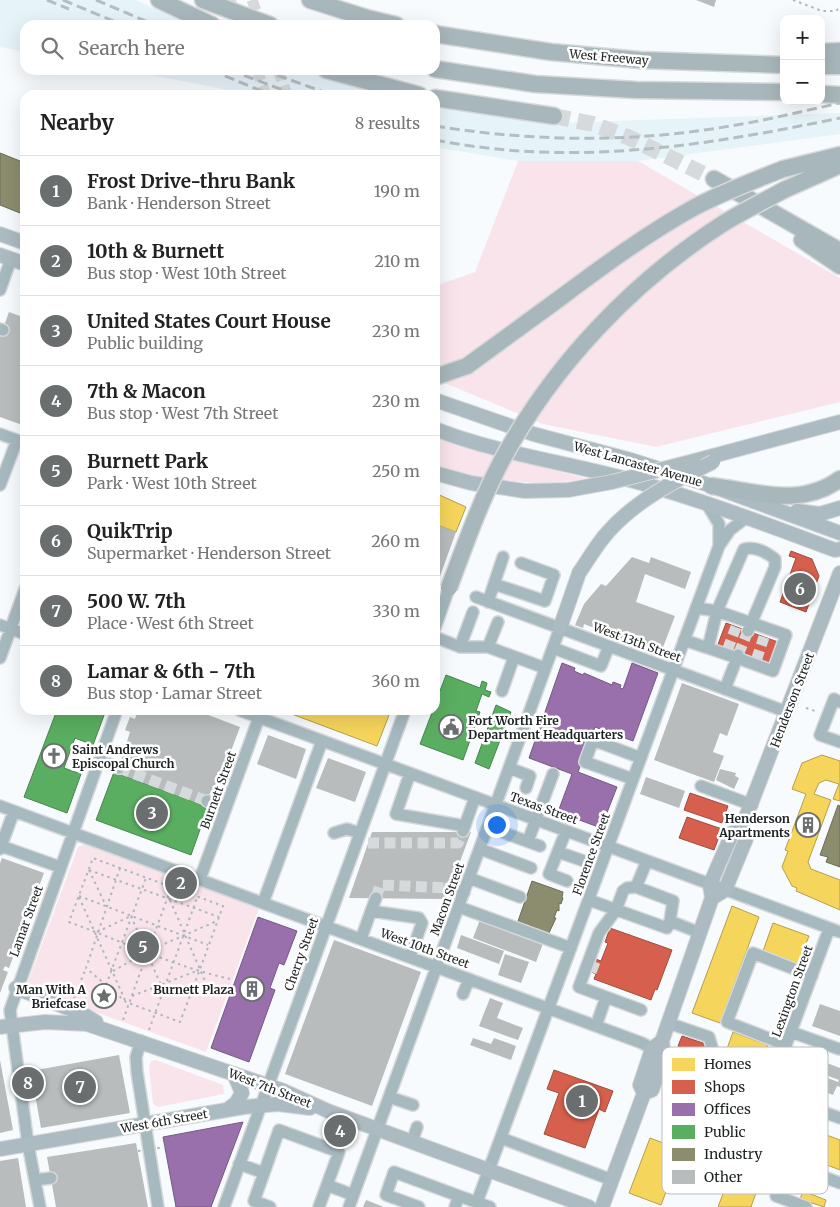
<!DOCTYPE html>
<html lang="en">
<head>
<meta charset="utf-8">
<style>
	:root { --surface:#fff; --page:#f6f6f6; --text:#222; --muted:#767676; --line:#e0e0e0; --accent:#6a6e6f }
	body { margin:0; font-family:Merriweather,serif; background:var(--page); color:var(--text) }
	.controls { position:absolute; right:15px; top:15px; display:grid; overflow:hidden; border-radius:10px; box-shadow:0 5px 20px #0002 }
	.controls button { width:45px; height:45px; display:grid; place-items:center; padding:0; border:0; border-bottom:1px solid var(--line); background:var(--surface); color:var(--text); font:25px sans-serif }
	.you { position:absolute; left:496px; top:824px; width:18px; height:18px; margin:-12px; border:4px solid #fff; border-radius:50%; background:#1a73e8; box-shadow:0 0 0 8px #1a73e833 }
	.badge { display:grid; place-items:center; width:32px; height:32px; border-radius:50%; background:var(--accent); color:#fff; font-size:16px; font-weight:700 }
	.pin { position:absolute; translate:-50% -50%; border:2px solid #fff; box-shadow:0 1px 5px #0006 }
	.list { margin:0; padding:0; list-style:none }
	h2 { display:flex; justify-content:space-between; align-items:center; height:65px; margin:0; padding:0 20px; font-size:21px }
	h2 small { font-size:16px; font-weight:400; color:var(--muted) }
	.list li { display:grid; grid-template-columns:32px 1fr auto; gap:15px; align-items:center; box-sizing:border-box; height:70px; padding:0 20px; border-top:1px solid var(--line) }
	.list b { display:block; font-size:19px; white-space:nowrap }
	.list p { margin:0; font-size:16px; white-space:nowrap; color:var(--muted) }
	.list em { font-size:16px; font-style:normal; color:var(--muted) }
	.icon { flex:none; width:28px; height:28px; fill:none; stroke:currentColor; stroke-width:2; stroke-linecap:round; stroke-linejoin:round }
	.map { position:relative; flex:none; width:840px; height:1207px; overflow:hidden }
	.search { position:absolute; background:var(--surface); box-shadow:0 5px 20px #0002; left:20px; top:20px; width:420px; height:55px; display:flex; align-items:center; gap:12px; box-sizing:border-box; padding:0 18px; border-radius:15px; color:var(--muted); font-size:19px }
	.panel { position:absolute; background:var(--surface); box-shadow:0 5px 20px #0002; left:20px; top:90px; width:420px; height:625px; border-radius:15px }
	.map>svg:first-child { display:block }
	.built { fill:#e6f3f8 }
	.green { fill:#f9e4eb }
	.homes { fill:#f6d55c; stroke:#b59f4b }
	.shops { fill:#d6604d; stroke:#9e4d40 }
	.offices { fill:#9970ab; stroke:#745982 }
	.public { fill:#5aae61; stroke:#48844e }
	.industry { fill:#8c8c6e; stroke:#6b6c58 }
	.building { fill:#b8bcbd }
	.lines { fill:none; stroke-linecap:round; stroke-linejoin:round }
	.minor-tunnel { stroke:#d7dadc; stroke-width:11; stroke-dasharray:11 5.5; stroke-linecap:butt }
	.highway-tunnel { stroke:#d7dadc; stroke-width:16; stroke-dasharray:16 8; stroke-linecap:butt }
	.minor-casing { stroke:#d6d8d9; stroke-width:14 }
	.major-casing { stroke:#d6d8d9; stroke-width:16 }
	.highway-casing { stroke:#d6d8d9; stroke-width:19 }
	.path { stroke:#adb8bc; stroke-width:2; stroke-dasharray:2.5 4; stroke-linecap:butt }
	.minor { stroke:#a6b9bf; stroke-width:11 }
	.major { stroke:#acbbc1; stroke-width:14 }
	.highway { stroke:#a8b7bc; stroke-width:16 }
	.rail { stroke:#b5bfc2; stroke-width:3; stroke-dasharray:10 5; stroke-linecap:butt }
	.major-bridge-casing { stroke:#d6d8d9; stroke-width:16; stroke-linecap:butt }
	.highway-bridge-casing { stroke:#d6d8d9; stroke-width:19; stroke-linecap:butt }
	.path-bridge { stroke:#adb8bc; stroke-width:2; stroke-dasharray:2.5 4; stroke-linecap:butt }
	.major-bridge { stroke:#acbbc1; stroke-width:14 }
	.highway-bridge { stroke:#a8b7bc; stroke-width:16 }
	.labels { text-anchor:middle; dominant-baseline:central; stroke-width:5; stroke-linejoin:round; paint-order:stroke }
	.street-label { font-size:12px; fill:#1d2223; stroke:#fff }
	.poi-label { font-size:12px; font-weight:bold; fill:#1d2223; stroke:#fff; text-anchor:end }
	.key { fill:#fff; stroke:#bbbdbd; stroke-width:1 }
	.key-label { font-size:14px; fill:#1d2223 }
</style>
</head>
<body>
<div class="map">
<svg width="840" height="1207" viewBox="0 0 840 1207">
	<rect width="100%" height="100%" fill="#f8fbfd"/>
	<!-- built -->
	<path class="built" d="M 0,0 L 136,0 L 191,25 L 25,25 L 25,52 L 0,47 Z
		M 126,70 L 312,70 L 401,95 L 253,95 Z
		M 435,105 L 555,123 L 840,113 L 840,134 L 638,161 L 518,161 L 435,147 Z"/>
	<!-- green -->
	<path class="green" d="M 518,161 L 638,161 L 840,278 L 840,402 L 656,447 L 543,424 L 435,379 L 435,286 L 475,272 Z
		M 435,436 L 468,448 L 588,479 C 579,479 570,482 561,482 C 518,485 476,478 435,465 Z
		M 85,844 L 259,908 L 206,1052 L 26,987 L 78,847 Z
		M 156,1060 L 223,1085 L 224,1094 L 158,1107 L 153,1104 L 149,1067 L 151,1061 Z"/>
	<!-- homes -->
	<path class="homes" d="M 435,493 L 466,507 L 456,532 L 435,524 Z
		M 281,710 L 391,710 L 377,746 Z
		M 822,755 L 840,761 L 840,801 L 833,799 L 839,784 L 826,780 L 819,783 L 814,794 L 831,800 L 808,862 L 811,869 L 840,880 L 840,910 L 796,891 L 797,888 L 792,886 L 782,867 L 788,851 L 785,850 L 806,794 L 792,789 L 802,763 Z
		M 732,906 L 759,917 L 720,1023 L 692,1013 Z
		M 773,923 L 809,936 L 798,964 L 763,951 Z
		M 733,1032 L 768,1045 L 757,1073 L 723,1060 Z
		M 824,1134 L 840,1140 L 840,1170 L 814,1160 Z
		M 650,1138 L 682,1150 L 661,1205 L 629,1193 Z
		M 735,1162 L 763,1173 L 751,1207 L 718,1207 Z
		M 803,1191 L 826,1200 L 824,1207 L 800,1199 Z"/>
	<!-- shops -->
	<path class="shops" d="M 791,551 L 812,559 L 819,576 L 806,612 L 780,602 L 796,558 L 789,556 Z
		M 726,623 L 778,642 L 770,666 L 717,647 Z
		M 690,793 L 728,806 L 722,823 L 684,810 Z
		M 687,817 L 722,829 L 714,850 L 679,838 Z
		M 610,928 L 672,950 L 657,990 L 655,989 L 651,1000 L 594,979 L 596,974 L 589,971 L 593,958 L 601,961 L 608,943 L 605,942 Z
		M 682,1036 L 706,1044 L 702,1054 L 678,1046 Z
		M 554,1070 L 613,1091 L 605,1112 L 599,1109 L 585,1148 L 544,1134 L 559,1093 L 547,1089 Z"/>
	<!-- offices -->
	<path class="offices" d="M 562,663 L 575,668 L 574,671 L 583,675 L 584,673 L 612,685 L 613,682 L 621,685 L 620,688 L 623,689 L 632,663 L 658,673 L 633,741 L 595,727 L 578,772 L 617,787 L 601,828 L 558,812 L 572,774 L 529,758 Z
		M 258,917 L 297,931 L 284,965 L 279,963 L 270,988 L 275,990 L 249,1062 L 211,1048 Z
		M 243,1122 L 211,1207 L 176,1207 L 163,1137 Z"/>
	<!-- public -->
	<path class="public" d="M 446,675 L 480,688 L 482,681 L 487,683 L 485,690 L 491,692 L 489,697 L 482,694 L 476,711 L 480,712 L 463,760 L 420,744 L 433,710 L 435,710 L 435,704 Z
		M 496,705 L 511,712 L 489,769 L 475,763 Z
		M 57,710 L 106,710 L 93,745 L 75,738 L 64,768 L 81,774 L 67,813 L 24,797 Z
		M 114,772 L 208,807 L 191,855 L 96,820 Z"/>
	<!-- industry -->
	<path class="industry" d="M 0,153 L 25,163 L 25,215 L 0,205 Z
		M 838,805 L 840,806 L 840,867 L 826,862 L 828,857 L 820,855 Z
		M 532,881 L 563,892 L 562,897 L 563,898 L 561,904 L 559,903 L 559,911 L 557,910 L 554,918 L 556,918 L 548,935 L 517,924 Z"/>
	<!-- building -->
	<path class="building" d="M 696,0 L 716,0 L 714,7 Z
		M 9,312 L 25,318 L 25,426 L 0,417 L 0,337 Z
		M 435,524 L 456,532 L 435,590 Z
		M 632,557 L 649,563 L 651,557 L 691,572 L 685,589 L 645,574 L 636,602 L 675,616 L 660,655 L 614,638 L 615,636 L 584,624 L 583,628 L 575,625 L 584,604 L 601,584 L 606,586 Z
		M 682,683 L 739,704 L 727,736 L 720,733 L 713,752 L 724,756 L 714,782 L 654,760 Z
		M 138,710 L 195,710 L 240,727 L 215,794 L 210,793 L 205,806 L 117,773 L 130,732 L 125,730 L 130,717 L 135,719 Z
		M 268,735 L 306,749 L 296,779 L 257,764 Z
		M 328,758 L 366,772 L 355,802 L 316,788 Z
		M 720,769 L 736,773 L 735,776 L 739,778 L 734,789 L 716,780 Z
		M 646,777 L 685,791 L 679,808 L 640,794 Z
		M 372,832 L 471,832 L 446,899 L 349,898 Z
		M 2,858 L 44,873 L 9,968 L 5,966 L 3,970 L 8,972 L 0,993 L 0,863 Z
		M 481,917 L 544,941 L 536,962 L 473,938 Z
		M 461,935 L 504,951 L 499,964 L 457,948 Z
		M 334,940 L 421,972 L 372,1106 L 285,1074 Z
		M 505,954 L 529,962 L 521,983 L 498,975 Z
		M 490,998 L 503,1003 L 497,1018 L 523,1028 L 518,1040 L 479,1026 Z
		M 820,1004 L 840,1011 L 840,1036 L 812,1026 Z
		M 473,1038 L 491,1044 L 494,1038 L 516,1046 L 511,1060 L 470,1045 Z
		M 119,1055 L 130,1113 L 41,1128 L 31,1071 Z
		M 809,1056 L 840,1068 L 840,1087 L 837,1086 L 833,1095 L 805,1084 L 809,1071 L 838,1082 L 839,1080 L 805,1067 Z
		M 0,1060 L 13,1130 L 0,1133 Z
		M 136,1143 L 148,1207 L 56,1207 L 47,1157 Z
		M 18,1158 L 26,1207 L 0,1207 L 0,1161 Z
		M 366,1200 L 384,1207 L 363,1207 Z"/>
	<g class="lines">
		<!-- minor-tunnel -->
		<path class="minor-tunnel" d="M 230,0 L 240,25
			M 252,0 L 261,25
			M 257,70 L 266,95
			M 278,70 L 287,95
			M 727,651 L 736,627
			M 738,655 L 748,631
			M 756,661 L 764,637
			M 119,768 L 207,801
			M 368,843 L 458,843 L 463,832
			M 376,898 L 380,885 L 450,888
			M 591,972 L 596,959"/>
		<!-- highway-tunnel -->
		<path class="highway-tunnel" d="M 554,116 L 593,124 L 630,138 L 714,179"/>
		<defs>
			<path id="minor" d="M 0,290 L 11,259
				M 0,329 L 3,330
				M 0,434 L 25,443
				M 0,485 L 17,440
				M 708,506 L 719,524 L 719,544
				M 494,584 L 503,557
				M 476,597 L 787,712
				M 488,602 L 494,584 L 545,601 L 554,575 L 521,563
				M 696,608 L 717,611 L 744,549 C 756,546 766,552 775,559 L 775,567 L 748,631
				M 0,625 L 25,634
				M 435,628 L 449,588
				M 435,637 L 460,647 L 488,647 L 545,668
				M 684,640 L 708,648
				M 460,647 L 473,612
				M 488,647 L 498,622
				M 553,648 L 601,666 L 609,646
				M 0,658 L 25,589
				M 725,689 L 737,658 L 773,671 L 786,635 L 717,611 L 708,648 L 737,658 L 738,655
				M 502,691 L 514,657
				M 840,702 L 834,699 L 820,735 L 840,742
				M 239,710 L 840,932
				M 99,760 L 119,768
				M 509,768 L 530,776 L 526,788
				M 410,773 L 396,814 L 465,826
				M 633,779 L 585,762 L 593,740 L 641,758
				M 701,786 L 752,805
				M 207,801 L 226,808
				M 0,806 L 642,1043 L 664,1055 L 840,1118
				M 488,827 L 540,846
				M 463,831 L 475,797
				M 566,831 L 549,874 L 567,881
				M 334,833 L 347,829 L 360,833
				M 528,841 L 553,774
				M 1,846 L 60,867
				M 0,849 L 14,811
				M 480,849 L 531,868
				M 558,852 L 584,861
				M 469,878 L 520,897
				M 200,879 L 261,712
				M 636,887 L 673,901 L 670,921
				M 450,888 L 464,893
				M 589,900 L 667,928 L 670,921 L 700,933
				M 263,903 L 322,741
				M 459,907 L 571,948
				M 371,911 L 376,898
				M 361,939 L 371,911 L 419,918 L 422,923 L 410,957
				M 463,994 L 469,979
				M 606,997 L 579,987 L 599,933 L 616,910 L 623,891 L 627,888 L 636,887 L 647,861
				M 668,1023 L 709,1037 L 712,1047 L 704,1068
				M 596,1026 L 606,997 L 641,1010
				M 791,1032 L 839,1049
				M 141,1041 L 136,1057 L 137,1072 L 158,1207
				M 786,1045 L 727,1022 L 753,953 L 812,976
				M 769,1091 L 829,929
				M 389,1097 L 413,1105
				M 811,1107 L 789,1164 L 840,1183
				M 501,1138 L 612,1180
				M 412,1142 L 417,1127
				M 759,1154 L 770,1122 L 756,1117 L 745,1148 L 789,1164 L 776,1196 L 806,1207
				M 239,1164 L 264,1173 L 254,1201 L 270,1207
				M 264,1173 L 279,1130 L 339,1152 L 327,1185
				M 35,1180 L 51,1178
				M 477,1202 L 719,546 L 730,530 L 747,517
				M 40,1207 L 28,1144 L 10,1010 L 117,710
				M 224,1207 L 405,710
				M 319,1207 L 327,1185 L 353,1195
				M 349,1207 L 560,628
				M 419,1207 L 386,1195 L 394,1172 L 459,1196
				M 455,1207 L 459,1196 L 490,1207"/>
			<path id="major" d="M 0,234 L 25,243
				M 0,255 L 25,264
				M 435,400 L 533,434 L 631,460 L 712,486 L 840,533
				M 435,429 C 501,455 573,463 641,483 C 707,502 771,526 835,550 L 840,549
				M 694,461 L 840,422
				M 435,473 L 471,483 L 525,491
				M 797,511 L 820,514 L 840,508
				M 560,628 L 579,573
				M 712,898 L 725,890 L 746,839 L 742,827 L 840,573
				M 16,988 L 83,1014 L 96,1022
				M 0,1027 L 45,1022 L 87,1024 L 284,1091 L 328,1111 L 589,1207
				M 644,1093 L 652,1090 L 664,1055 L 662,1041
				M 227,1110 L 236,1103 L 242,1093 L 234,1074
				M 0,1149 L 244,1107 L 278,1104 L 310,1108
				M 602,1207 L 644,1093 L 640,1085 L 652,1049 L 662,1041 L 712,898 L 710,885 L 717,868 L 733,832 L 742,827"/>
			<path id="highway" d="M 159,0 L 212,25
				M 203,0 L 270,25
				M 310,0 L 367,18 L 396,25
				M 435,34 L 551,52 L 640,60 L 784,65
				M 821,52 L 840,51
				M 821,66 L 840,66
				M 435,69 L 535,84 L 636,90 L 784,92
				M 326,70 L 419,95
				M 821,94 L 840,95
				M 435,98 L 554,116
				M 783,169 L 840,155
				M 714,179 L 840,251
				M 784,190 L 840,165
				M 802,240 L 840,266
				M 435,377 L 467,366 L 552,304
				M 712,486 C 758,492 800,508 840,479"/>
		</defs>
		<!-- minor casing -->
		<use href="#minor" class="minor-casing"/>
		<!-- major casing -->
		<use href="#major" class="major-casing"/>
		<!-- highway casing -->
		<use href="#highway" class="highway-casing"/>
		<!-- path -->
		<path class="path" d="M 793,0 L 822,11 L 836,11 L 840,7
			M 806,708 L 818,712
			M 120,868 L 86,968 L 126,1002 L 180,1022 C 195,983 209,945 223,906 L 93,858 L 69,922 C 121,941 176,967 230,979
			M 89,870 L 219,917
			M 89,870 L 106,906
			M 79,896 L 208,945
			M 79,897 L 125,1000
			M 170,900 L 208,988 L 205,995 L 192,991
			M 131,916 L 163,990
			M 97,932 L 131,916
			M 113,971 L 148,951 L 217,921
			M 106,985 L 146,878
			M 132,996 L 199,970
			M 74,998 L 86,968
			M 123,1020 L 171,888
			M 149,1030 L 197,898"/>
		<!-- minor -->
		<use href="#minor" class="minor"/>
		<!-- major -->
		<use href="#major" class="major"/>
		<!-- highway -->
		<use href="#highway" class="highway"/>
		<!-- rail -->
		<path class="rail" d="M 47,0 L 69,9
			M 63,0 L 123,25
			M 96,0 L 155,25
			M 211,70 L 271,95
			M 230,70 L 296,95
			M 263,70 L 332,95
			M 435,126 C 529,141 623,143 718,128 C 759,122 799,112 840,103
			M 435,140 C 574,167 704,146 840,118"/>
		<defs>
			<path id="major-bridge" d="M 525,491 L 568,490 L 612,482 L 694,461
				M 579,573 C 588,560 597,544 608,532 C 635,501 676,480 713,462"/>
			<path id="highway-bridge" d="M 552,304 C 598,270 644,235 695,207 C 723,192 753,181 783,169
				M 449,588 C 465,545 480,502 501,462 C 552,366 633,281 724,223 C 743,211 764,201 784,190"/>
		</defs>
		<!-- major-bridge casing -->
		<use href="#major-bridge" class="major-bridge-casing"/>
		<!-- highway-bridge casing -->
		<use href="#highway-bridge" class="highway-bridge-casing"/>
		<!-- path-bridge -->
		<path class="path-bridge" d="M 138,1151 L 165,1147"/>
		<!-- major-bridge -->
		<use href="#major-bridge" class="major-bridge"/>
		<!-- highway-bridge -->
		<use href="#highway-bridge" class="highway-bridge"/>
	</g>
	<!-- icons -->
	<defs>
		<symbol id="civic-ring" viewBox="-11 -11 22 22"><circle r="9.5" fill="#fff" stroke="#6a6e6f" stroke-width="1.5"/><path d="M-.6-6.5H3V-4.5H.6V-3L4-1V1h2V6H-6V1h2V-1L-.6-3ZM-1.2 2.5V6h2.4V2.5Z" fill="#6a6e6f"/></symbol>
		<symbol id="church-ring" viewBox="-11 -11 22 22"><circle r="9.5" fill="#fff" stroke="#6a6e6f" stroke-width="1.5"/><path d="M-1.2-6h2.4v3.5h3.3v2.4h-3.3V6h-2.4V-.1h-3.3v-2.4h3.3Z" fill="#6a6e6f"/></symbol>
		<symbol id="building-ring" viewBox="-11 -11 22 22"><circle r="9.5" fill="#fff" stroke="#6a6e6f" stroke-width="1.5"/><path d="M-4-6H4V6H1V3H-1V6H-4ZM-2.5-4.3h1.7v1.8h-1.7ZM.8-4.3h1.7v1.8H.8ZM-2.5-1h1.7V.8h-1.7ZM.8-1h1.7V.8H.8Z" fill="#6a6e6f"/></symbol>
		<symbol id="sight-ring" viewBox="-11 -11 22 22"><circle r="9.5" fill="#fff" stroke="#6a6e6f" stroke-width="1.5"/><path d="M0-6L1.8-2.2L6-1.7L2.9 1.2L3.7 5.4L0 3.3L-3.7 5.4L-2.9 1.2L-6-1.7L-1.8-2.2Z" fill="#6a6e6f"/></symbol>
	</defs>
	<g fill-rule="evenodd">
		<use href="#civic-ring" x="437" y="713" width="28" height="28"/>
		<use href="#church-ring" x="40" y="742" width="28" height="28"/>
		<use href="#building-ring" x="794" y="811" width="28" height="28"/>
		<use href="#building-ring" x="238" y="975" width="28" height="28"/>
		<use href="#sight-ring" x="90" y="982" width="28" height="28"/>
	</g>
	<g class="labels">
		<!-- street labels -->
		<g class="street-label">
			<text transform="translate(609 57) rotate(5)">West Freeway</text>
			<text transform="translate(638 464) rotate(16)">West Lancaster Avenue</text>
			<text transform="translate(637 642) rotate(20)">West 13th Street</text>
			<text transform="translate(792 700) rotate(-69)">Henderson Street</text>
			<text transform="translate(218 790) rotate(-70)">Burnett Street</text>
			<text transform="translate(544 808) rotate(20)">Texas Street</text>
			<text transform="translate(591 854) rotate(-70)">Florence Street</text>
			<text transform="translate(447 899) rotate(-70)">Macon Street</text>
			<text transform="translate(26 921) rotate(-70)">Lamar Street</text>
			<text transform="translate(425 948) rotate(20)">West 10th Street</text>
			<text transform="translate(301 954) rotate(-70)">Cherry Street</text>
			<text transform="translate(792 991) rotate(-70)">Lexington Street</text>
			<text transform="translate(270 1088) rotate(21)">West 7th Street</text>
			<text transform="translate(164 1121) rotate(-10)">West 6th Street</text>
		</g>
		<!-- poi labels -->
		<g class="poi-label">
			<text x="468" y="720" text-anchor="start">Fort Worth Fire<tspan x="468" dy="14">Department Headquarters</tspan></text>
			<text x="72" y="749" text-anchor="start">Saint Andrews<tspan x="72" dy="14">Episcopal Church</tspan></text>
			<text x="790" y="818">Henderson<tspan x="790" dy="14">Apartments</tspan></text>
			<text x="86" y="989">Man With A<tspan x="86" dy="14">Briefcase</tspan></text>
			<text x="234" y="989">Burnett Plaza</text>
		</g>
	</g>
	<!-- legend -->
	<rect x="662" y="1047" width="166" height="147" rx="8" class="key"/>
	<rect x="672" y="1058" width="23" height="13" fill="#f6d55c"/>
	<rect x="672" y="1080" width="23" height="14" fill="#d6604d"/>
	<rect x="672" y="1103" width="23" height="13" fill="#9970ab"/>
	<rect x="672" y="1125" width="23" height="14" fill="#5aae61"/>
	<rect x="672" y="1148" width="23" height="13" fill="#8c8c6e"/>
	<rect x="672" y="1170" width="23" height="14" fill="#b8bcbd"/>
	<g class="key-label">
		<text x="704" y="1069">Homes</text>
		<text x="704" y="1092">Shops</text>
		<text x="704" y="1114">Offices</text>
		<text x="704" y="1137">Public</text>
		<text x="704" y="1159">Industry</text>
		<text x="704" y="1182">Other</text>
	</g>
</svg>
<div class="controls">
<button>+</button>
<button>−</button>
</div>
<div class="you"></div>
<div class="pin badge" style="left:582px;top:1101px">1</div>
<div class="pin badge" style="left:181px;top:883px">2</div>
<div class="pin badge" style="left:152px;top:813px">3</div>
<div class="pin badge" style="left:340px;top:1131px">4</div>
<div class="pin badge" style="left:143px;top:947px">5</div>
<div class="pin badge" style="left:800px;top:589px">6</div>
<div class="pin badge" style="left:80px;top:1087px">7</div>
<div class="pin badge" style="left:28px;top:1083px">8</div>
<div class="search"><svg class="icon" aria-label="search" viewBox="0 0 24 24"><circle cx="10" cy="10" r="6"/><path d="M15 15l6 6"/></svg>Search here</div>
<section class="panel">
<h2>Nearby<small>8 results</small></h2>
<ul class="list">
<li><span class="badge">1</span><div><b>Frost Drive-thru Bank</b><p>Bank · Henderson Street</p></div><em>190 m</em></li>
<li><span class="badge">2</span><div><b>10th &amp; Burnett</b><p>Bus stop · West 10th Street</p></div><em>210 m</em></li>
<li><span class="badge">3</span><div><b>United States Court House</b><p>Public building</p></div><em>230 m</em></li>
<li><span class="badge">4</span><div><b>7th &amp; Macon</b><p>Bus stop · West 7th Street</p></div><em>230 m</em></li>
<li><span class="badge">5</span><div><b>Burnett Park</b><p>Park · West 10th Street</p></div><em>250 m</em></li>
<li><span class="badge">6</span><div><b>QuikTrip</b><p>Supermarket · Henderson Street</p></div><em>260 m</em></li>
<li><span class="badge">7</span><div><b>500 W. 7th</b><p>Place · West 6th Street</p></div><em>330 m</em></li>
<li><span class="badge">8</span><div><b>Lamar &amp; 6th - 7th</b><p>Bus stop · Lamar Street</p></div><em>360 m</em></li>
</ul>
</section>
</div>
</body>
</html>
